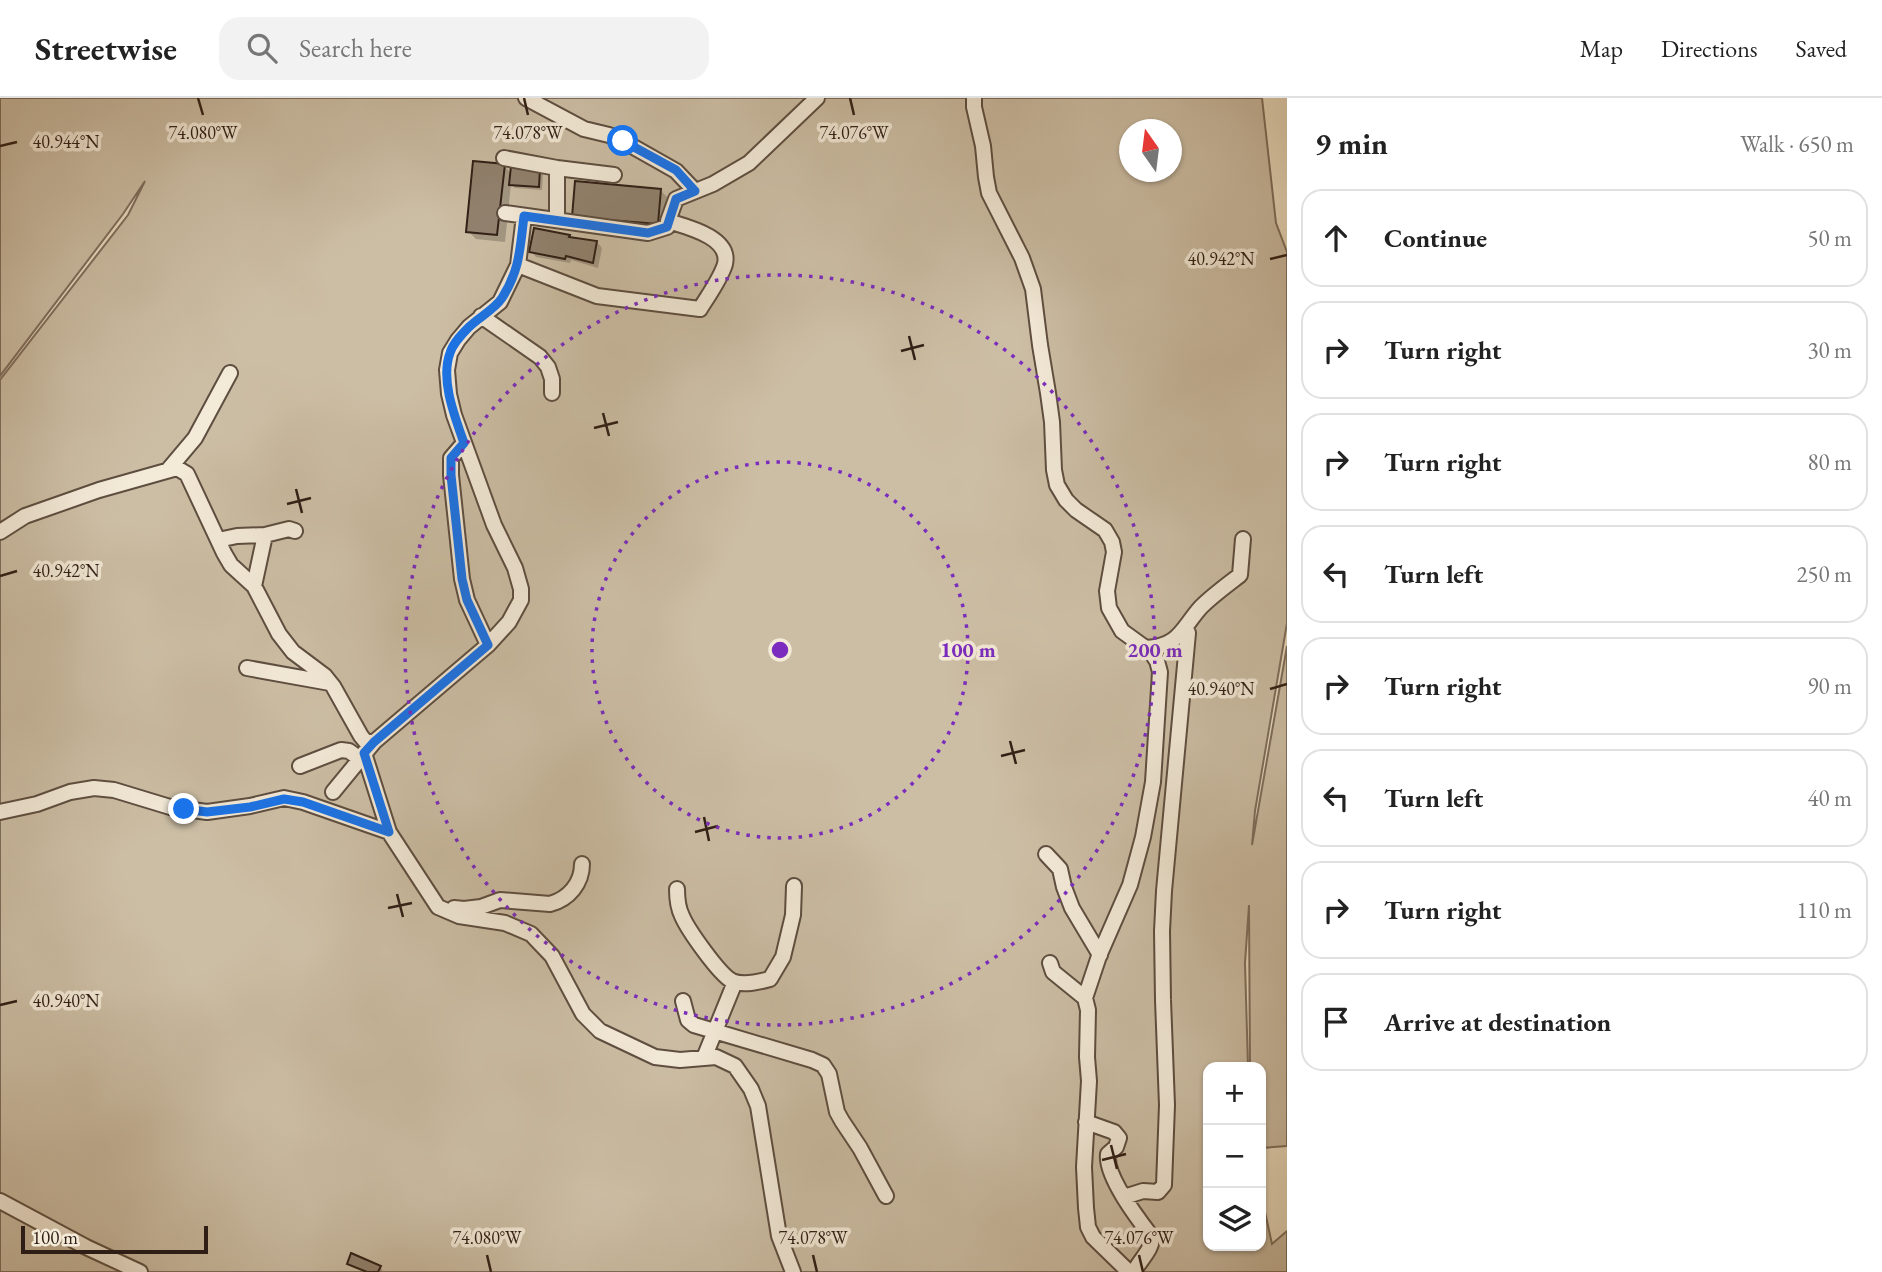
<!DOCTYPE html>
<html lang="en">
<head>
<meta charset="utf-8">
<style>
	:root { --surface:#fff; --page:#f2f2f2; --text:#222; --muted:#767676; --line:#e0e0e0 }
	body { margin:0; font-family:"EB Garamond",serif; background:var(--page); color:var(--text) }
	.controls { position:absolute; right:21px; bottom:21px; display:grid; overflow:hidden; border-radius:14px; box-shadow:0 2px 5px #0004 }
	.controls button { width:63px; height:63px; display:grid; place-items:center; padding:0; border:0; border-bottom:2px solid var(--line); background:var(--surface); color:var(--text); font:35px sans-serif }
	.compass { position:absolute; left:1119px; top:21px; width:63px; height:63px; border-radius:50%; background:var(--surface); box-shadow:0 2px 5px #0004; rotate:346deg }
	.scale { position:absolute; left:21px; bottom:18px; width:187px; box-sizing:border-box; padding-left:7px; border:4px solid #2f1e15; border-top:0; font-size:19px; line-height:24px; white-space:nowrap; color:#2f1e15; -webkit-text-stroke:5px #f3ead8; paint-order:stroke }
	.stop { position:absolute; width:21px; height:21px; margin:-16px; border:5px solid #1a73e8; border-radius:50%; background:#fff }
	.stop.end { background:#1a73e8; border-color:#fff; box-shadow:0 2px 7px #0008 }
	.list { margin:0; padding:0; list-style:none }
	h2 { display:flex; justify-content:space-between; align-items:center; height:91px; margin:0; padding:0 28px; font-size:30px }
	h2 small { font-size:23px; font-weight:400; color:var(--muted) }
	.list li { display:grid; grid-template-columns:46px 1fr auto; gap:21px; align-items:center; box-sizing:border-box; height:98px; margin:0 14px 14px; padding:0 14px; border:2px solid var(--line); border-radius:21px }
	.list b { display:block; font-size:26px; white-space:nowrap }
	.list em { font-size:23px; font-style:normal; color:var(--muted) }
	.icon { flex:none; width:38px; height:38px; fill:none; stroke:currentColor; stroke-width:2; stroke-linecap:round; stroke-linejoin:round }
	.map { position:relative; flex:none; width:1287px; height:1174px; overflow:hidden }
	header { display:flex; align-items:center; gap:42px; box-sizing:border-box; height:98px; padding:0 35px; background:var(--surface); border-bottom:2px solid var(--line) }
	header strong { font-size:33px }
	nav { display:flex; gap:38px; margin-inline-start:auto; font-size:24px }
	.search { width:490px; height:63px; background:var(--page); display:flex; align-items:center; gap:18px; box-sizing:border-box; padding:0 24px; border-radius:21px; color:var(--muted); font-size:26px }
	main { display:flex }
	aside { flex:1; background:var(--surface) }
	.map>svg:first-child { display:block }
	.green { fill:#ccbea5; stroke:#7e6e5d; stroke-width:2; fill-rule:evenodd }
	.shadow { fill:#0003 }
	.building { fill:#91826f; stroke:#2f1e15; stroke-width:2 }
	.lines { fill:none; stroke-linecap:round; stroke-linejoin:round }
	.minor-casing { stroke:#5e4e40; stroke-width:18 }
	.minor { stroke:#f3ead8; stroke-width:14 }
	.route { stroke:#1a73e8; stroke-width:9 }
	.ticks { fill:none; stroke:#2f1e15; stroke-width:2.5 }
	.ring { fill:none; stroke:#7b2cbf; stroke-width:3.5; stroke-dasharray:3.5 7 }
	.ticks-label { font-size:18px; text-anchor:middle; fill:#2f1e15; stroke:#f3ead8; stroke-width:7; stroke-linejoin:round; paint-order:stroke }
	.centre { fill:#7b2cbf; stroke:#f3ead8; stroke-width:3.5 }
	.ring-label { font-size:21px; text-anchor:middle; font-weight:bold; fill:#7b2cbf; stroke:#f3ead8; stroke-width:7; stroke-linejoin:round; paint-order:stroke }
</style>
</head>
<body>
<header>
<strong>Streetwise</strong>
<div class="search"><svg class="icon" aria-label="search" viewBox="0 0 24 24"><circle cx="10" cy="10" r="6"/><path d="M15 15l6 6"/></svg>Search here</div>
<nav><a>Map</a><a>Directions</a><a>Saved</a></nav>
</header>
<main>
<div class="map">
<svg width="1287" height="1174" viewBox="0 0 1287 1174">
	<rect width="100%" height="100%" fill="#ecdfc3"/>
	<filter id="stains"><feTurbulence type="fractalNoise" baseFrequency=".00286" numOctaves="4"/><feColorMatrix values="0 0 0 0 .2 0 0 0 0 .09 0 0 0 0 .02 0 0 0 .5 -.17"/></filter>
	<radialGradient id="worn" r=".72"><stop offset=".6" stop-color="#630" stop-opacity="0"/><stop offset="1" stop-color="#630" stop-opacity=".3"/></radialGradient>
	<!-- green -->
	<path class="green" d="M 0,0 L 1262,0 L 1276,125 L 1287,154 L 1287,525 L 1255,713 L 1252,747 L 1287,548 L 1287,1048 L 1261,1050 L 1261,969 L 1250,969 L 1249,807 L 1245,865 L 1248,969 L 1208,969 L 1208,1148 L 1261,1148 L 1261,1096 L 1272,1146 L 1287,1133 L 1287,1174 L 0,1174 L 0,282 L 128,117 L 145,83 L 123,116 L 0,278 ZM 1129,32 L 1171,32 L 1171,74 L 1129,74 Z"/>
	<!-- shadow -->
	<path class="shadow" d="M 504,68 L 512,76 L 540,72 L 543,75 L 542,92 L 515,90 L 511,86 L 505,144 L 476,141 L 468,133 Z
		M 661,93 L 669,101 L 665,134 L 582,126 Z
		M 569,138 L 572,142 L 597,144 L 602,150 L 598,170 L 571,162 L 570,165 L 536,159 L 531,153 Z
		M 349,1165 L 380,1169 L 383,1173 L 365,1174 L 352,1169 Z"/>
	<!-- building -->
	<path class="building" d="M 473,63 L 505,66 L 497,137 L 466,134 Z
		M 511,68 L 540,70 L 539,89 L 509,87 Z
		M 575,83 L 661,91 L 658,126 L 572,119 Z
		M 534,130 L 570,137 L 569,139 L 597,143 L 593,165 L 566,158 L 565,161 L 529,154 Z
		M 351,1155 L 381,1168 L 378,1174 L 367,1174 L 347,1166 Z"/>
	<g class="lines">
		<defs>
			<path id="minor" d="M 526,0 L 584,31 L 609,37 L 623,43 L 676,73 L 695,93
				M 974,0 L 974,9 L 983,48 L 986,79 L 989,95 L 1022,160 L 1033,191 L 1040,247 L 1048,295 L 1052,324 L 1054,372 L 1057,387 L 1066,402 L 1076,412 L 1105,432 L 1112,444 L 1114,454 L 1107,493 L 1109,510 L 1122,533 L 1151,554 L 1157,563 L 1160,574 L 1153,684 L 1143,739 L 1130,787 L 1099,858 L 1085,900 L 1088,912 L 1087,959 L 1089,983 L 1084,1069 L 1086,1110 L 1088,1129 L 1093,1139 L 1129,1174
				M 504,60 L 557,70 L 614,77
				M 505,115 L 648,135 L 667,129 L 668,123
				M 524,118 L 518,167 L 597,198 L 700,211 C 708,198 721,180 725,166 C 731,139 687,129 668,123 L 676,101 L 713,86 L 749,65 L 817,0
				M 557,122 L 557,70
				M 481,218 L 540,259 L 548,269 L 552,281 L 552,295
				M 464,345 L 451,360 L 451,377 L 462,481 L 467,502 L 488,547
				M 168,372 L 195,340 L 230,275
				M 0,434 L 25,418 L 99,392 L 177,370 L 187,376 L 224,455 L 231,467 L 254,488 L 279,536 L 293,554 L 325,578 L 333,588 L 361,638 L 366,644 L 374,644
				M 218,442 L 237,438 L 265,437 L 289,431 L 295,433
				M 254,488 L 265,437
				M 1146,550 C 1180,548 1182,530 1201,509 C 1213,497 1227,487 1240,477 L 1243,441
				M 247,570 L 330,585
				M 364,655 L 389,734 L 438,809 L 459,818 L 505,825 L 531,836 L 552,858 L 583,916 L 600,933 L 655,959 L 680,962 L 716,959 L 735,968 L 751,991 L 758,1008 L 779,1138 L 793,1174
				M 300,668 L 341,652 L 349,653 L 360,661
				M 333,694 L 374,644 L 488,547 L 509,524 L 521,502 L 521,491 L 515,470 L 494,427 L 454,317 L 449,296 L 447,272 L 450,255 L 458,242 L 469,229 L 500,204 L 518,167
				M 0,714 L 37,706 L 70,694 L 94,690 L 114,692 L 170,709 L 207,714 L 250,708 L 284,700 L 303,704 L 389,734
				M 1046,756 L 1060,771 L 1064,789 L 1072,810 L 1100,857
				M 677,791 C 677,799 678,810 682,818 C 688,832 719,876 732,883 C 743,888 759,884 770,881 L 783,859 L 793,817 L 794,788
				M 454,810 L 464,811 L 481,809 L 500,802 L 550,806 C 569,801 582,785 582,766
				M 1050,865 L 1053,874 L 1085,900
				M 683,903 L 688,922 L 694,927 L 812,962 L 823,967 L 829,976 L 837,1014 L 842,1023 L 860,1050 L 886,1098
				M 704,960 L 735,884
				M 1086,1024 L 1114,1034 L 1119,1040 L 1116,1049 L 1108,1056 C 1105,1078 1138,1121 1152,1139 C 1152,1153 1140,1161 1134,1174
				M 1124,1099 L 1143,1093 L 1158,1094 L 1164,1087 L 1167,1007 L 1163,902 L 1162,833 L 1164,793 L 1188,535 L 1186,531
				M 0,1103 L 86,1149 L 140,1174"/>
		</defs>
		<!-- minor casing -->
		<use href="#minor" class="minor-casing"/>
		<!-- minor -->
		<use href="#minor" class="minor"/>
	</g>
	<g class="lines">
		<!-- route -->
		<path class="route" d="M 184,711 L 207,714 L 250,709 L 284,701 L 303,704 L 389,734 L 364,655 L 374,644 L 488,547 L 467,502 L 462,481 L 451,377 L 451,360 L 464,345 C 455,319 440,282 450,255 C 453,245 462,236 469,229 C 479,219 494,212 502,200 C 520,172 520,150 524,118 L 648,135 L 667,129 L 676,101 L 695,93 L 676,72 L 623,43"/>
	</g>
	<!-- ticks -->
	<path class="ticks" d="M 198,0 L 203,17M 524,0 L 528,17M 850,0 L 854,17M 0,48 L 17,44M 1270,161 L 1287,157M 909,238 L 915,262M 901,253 L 924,247M 603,315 L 609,338M 594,330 L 618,324M 296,391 L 302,415M 287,406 L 311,400M 0,478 L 17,473M 1270,591 L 1287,586M 1010,643 L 1016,666M 1001,658 L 1025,652M 704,719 L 709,743M 695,734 L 718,728M 397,796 L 403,819M 388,810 L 412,805M 0,907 L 17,903M 1111,1047 L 1117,1071M 1102,1062 L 1126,1056M 487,1157 L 491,1174M 813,1157 L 817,1174M 1139,1157 L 1143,1174"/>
	<!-- distance rings -->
	<g class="ring">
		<circle cx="780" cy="552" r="188"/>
		<circle cx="780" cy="552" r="375"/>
	</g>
	<g class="ticks-label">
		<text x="203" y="41">74.080°W</text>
		<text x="528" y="41">74.078°W</text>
		<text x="854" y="41">74.076°W</text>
		<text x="66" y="50">40.944°N</text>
		<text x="1221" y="167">40.942°N</text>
		<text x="66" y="479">40.942°N</text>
		<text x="1221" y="597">40.940°N</text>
		<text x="66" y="909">40.940°N</text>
		<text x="487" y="1146">74.080°W</text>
		<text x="813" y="1146">74.078°W</text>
		<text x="1139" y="1146">74.076°W</text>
	</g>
	<circle cx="780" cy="552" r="10" class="centre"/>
	<g class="ring-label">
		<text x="968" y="559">100 m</text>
		<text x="1155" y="559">200 m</text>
	</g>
	<rect width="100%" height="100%" filter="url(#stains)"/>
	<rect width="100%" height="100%" fill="url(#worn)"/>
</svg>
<div class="controls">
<button>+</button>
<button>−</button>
<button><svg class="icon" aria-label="layers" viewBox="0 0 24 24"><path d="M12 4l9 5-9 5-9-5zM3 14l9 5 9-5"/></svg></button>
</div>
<svg class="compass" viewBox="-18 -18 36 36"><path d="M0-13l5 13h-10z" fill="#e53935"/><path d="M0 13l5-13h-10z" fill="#767676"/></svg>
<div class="scale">100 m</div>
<div class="stop" style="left:623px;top:43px"></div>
<div class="stop end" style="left:184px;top:711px"></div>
</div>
<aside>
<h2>9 min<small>Walk · 650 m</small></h2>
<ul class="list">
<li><svg class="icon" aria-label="ahead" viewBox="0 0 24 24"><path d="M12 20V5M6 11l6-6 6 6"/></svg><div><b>Continue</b></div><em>50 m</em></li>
<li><svg class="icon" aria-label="right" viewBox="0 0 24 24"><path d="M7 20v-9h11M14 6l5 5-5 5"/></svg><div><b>Turn right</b></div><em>30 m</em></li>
<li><svg class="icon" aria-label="right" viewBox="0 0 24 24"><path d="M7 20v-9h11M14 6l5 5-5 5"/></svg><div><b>Turn right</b></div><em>80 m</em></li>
<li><svg class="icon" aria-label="left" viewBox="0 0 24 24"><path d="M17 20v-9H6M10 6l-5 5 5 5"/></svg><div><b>Turn left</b></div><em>250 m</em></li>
<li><svg class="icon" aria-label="right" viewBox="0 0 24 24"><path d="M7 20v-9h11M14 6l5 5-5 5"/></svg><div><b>Turn right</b></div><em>90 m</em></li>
<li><svg class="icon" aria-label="left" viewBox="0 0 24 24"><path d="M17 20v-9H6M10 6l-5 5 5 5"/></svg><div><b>Turn left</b></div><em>40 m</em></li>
<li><svg class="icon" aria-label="right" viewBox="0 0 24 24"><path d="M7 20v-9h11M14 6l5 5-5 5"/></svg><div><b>Turn right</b></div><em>110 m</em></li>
<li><svg class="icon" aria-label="arrive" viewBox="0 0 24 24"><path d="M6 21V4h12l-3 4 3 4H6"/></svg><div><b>Arrive at destination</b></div></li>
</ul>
</aside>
</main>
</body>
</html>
